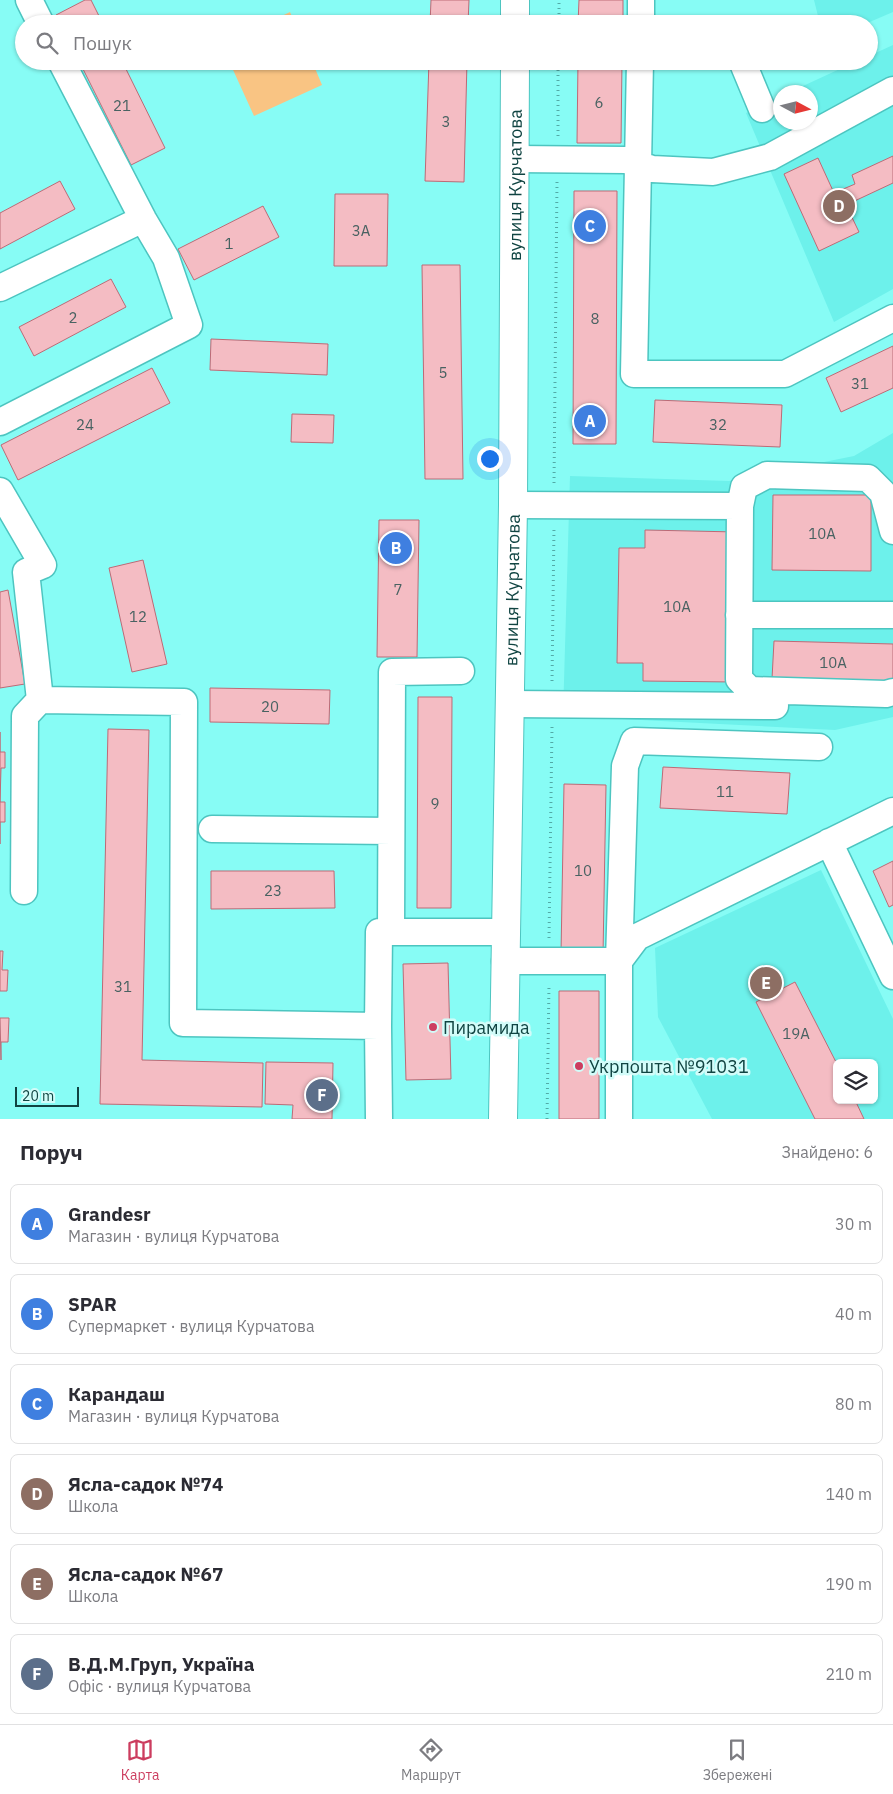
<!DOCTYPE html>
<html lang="uk">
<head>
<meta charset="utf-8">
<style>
	:root { --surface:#fff; --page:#f2f2f3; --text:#2b2b33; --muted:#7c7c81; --line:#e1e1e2; --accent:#cc3d5f }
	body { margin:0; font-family:"IBM Plex Sans",sans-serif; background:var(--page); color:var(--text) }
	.controls { position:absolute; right:15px; bottom:15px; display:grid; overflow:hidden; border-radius:8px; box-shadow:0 1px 4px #0004 }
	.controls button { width:45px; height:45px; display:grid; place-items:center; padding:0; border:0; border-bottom:1px solid var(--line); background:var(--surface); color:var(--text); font:25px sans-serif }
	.compass { position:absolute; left:773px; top:85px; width:45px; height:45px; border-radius:50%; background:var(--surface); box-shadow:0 1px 4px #0004; rotate:97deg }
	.scale { position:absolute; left:15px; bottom:12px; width:64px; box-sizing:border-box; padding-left:5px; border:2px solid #104442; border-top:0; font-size:14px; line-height:18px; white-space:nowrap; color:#104442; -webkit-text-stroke:4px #d2fcf9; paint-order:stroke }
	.you { position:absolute; left:489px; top:458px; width:18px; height:18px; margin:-12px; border:4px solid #fff; border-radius:50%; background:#1a73e8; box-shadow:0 0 0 8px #1a73e833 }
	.badge { display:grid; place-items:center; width:32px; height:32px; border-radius:50%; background:var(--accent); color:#fff; font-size:16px; font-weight:700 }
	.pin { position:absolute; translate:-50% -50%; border:2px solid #fff; box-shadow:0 1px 5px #0006 }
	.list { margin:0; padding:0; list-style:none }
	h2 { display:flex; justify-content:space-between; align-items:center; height:65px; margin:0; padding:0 20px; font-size:21px }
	h2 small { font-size:16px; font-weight:400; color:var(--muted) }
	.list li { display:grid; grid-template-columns:32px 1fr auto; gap:15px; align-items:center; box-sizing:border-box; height:80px; margin:0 10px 10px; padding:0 10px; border:1px solid var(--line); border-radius:8px }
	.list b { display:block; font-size:19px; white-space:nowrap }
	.list p { margin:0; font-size:16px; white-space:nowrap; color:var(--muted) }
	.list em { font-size:16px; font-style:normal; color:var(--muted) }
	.icon { flex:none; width:28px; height:28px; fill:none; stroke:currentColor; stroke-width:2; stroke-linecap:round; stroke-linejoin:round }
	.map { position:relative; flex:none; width:893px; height:1119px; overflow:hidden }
	.search { position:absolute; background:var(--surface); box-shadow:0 1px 4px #0004; left:15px; right:15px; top:15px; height:55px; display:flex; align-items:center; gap:12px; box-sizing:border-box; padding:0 18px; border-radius:28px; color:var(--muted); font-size:19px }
	.sheet { height:605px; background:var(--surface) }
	nav { display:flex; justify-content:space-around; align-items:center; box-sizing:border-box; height:70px; border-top:1px solid var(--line); background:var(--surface); font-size:14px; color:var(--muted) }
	nav a { display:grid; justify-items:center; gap:2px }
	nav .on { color:var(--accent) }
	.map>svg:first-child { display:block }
	.built { fill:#6df1eb; fill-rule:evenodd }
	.green { fill:#f9c483 }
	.building { fill:#f4bcc3; stroke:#bd6a76 }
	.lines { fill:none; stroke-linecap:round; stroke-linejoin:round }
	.minor-casing { stroke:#4dc5c0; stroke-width:29 }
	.major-casing { stroke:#4dc5c0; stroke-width:30 }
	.path { stroke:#52aaa6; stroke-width:3; stroke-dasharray:1 4; stroke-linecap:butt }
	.minor { stroke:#fff; stroke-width:26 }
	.major { stroke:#fff; stroke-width:28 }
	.poi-dot { fill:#cc3d5f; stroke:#d2fcf9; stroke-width:2 }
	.labels { text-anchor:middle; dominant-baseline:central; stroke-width:5; stroke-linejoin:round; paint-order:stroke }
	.number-label { font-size:15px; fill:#496262 }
	.street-label { font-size:18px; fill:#104442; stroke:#d2fcf9 }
	.poi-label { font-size:18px; fill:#104442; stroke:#d2fcf9; text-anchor:start }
</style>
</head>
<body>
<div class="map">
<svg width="893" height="1119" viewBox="0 0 893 1119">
	<rect width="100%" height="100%" fill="#87fcf5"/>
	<!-- built -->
	<path class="built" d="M 814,0 L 893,0 L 893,12 L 865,24 L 820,24 Z
		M 893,45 L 893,289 L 834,322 L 746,113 L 780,97 L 780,122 L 810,122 L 810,92 L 790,92 L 857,61 L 869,61 L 869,56 Z
		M 893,433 L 893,717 L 835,730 L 563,716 L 570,476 L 729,481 L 854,456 Z
		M 821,870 L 893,1019 L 893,1119 L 712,1119 L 658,1017 L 655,948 ZM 837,1063 L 874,1063 L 874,1100 L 837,1100 Z"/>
	<!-- green -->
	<path class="green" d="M 290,12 L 295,24 L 265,24 Z
		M 229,61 L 312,61 L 322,85 L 254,116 Z"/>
	<!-- building -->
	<path class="building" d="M 85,0 L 91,0 L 103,24 L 60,24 L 56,15 Z
		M 431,0 L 469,0 L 468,24 L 430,24 Z
		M 579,0 L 623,0 L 623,24 L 578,24 Z
		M 79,61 L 122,61 L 165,148 L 131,165 Z
		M 429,61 L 467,61 L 464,182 L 425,181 Z
		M 578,61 L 622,61 L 621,143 L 577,143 Z
		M 893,156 L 893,183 L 846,205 L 859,232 L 819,251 L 784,174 L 818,158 L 834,193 L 855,184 L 852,175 Z
		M 60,181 L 75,209 L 0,249 L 0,213 Z
		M 574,191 L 617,191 L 616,444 L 573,444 Z
		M 335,194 L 388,194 L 387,266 L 334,266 Z
		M 263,206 L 279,237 L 194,280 L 178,249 Z
		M 422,265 L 460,265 L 463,479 L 425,479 Z
		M 111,279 L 126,307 L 34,356 L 19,327 Z
		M 211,339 L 328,344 L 327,375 L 210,370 Z
		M 893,346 L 893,388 L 841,412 L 826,378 Z
		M 152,368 L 170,403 L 18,480 L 1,445 Z
		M 655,400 L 782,405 L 780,447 L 653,442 Z
		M 292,414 L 334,415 L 333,443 L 291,442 Z
		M 773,495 L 871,495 L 871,571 L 772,570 Z
		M 379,520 L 419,520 L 417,657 L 377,657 Z
		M 645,530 L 737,532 L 735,682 L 643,681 L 643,663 L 617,663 L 619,548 L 645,548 Z
		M 143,560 L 167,664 L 132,672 L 109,568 Z
		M 8,590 L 25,684 L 0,688 L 0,592 Z
		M 774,641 L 893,644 L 893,683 L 772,679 Z
		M 210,688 L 330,690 L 329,724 L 210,722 Z
		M 418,697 L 452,697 L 451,908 L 417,908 Z
		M 108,729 L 149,730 L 142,1060 L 263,1063 L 262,1107 L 100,1104 Z
		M 0,732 L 0,752 L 5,752 L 5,768 L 1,768 L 0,802 L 5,802 L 5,822 L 0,822 L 0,844 Z
		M 663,767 L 790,773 L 787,814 L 660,808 Z
		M 564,784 L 606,785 L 603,955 L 561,954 Z
		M 893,861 L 893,905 L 889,907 L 873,871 Z
		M 211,871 L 334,871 L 335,908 L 211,909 Z
		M 0,951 L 3,951 L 2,970 L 8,970 L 7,991 L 0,991 Z
		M 448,963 L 451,1079 L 406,1080 L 403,964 Z
		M 795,982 L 837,1064 L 837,1100 L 855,1100 L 864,1119 L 815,1119 L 756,1002 Z
		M 559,991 L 599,991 L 599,1119 L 559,1119 Z
		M 0,1018 L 9,1018 L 8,1042 L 1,1042 L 1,1060 Z
		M 266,1062 L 333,1063 L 332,1119 L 292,1119 L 293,1105 L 265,1104 Z"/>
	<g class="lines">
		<defs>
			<path id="minor" d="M 29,0 L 41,24
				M 641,24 L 641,0
				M 640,61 L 634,374 L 785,374 L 893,318
				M 742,61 L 762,109
				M 515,159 L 626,160 L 652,169 L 713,172 L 770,157 L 893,90
				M 0,288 L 143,219
				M 0,422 L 189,325 L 166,258 L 143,219 L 61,61
				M 0,491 L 43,565 L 26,572 L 40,700 L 184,702 L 183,1023 L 378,1026 L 379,932 L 506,932
				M 513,505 L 740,506
				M 893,531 L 883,493 L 868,478 L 767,475 L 744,487 L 740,506 L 739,679 L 750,690 L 886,694 L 893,692
				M 739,615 L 893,615
				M 510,704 L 775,706
				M 212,829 L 391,831
				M 829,842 L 893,976
				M 24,891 L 25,716 L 40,700
				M 391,932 L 392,672 L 461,671
				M 505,961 L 619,961
				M 619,961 L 637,937 L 893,811
				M 378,1026 L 379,1119
				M 619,1119 L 619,961 L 625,766 L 634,741 L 819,747"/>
			<g id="major">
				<path d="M 515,24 L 515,0"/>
				<path id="s1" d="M 503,1119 L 513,505 L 515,61"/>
			</g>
		</defs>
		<!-- minor casing -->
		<use href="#minor" class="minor-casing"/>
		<!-- major casing -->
		<use href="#major" class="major-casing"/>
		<!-- path -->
		<path class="path" d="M 559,24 L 559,0
			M 558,136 L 558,61
			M 554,483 L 557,182
			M 552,681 L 554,527
			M 549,938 L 552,727
			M 547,1119 L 549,984"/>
		<!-- minor -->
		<use href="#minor" class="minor"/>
		<!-- major -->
		<use href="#major" class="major"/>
	</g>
	<!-- markers -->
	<g class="poi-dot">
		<circle cx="433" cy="1027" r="5"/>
		<circle cx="579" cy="1066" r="5"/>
	</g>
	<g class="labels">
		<!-- number labels -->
		<g class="number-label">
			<text x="599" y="102">6</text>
			<text x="122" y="105">21</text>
			<text x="446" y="121">3</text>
			<text x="361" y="230">3А</text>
			<text x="229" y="243">1</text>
			<text x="73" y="317">2</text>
			<text x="595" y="318">8</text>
			<text x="443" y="372">5</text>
			<text x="860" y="383">31</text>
			<text x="85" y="424">24</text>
			<text x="718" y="424">32</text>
			<text x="822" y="533">10А</text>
			<text x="398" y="589">7</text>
			<text x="677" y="606">10А</text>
			<text x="138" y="616">12</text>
			<text x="833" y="662">10А</text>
			<text x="270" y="706">20</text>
			<text x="725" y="791">11</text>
			<text x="435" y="803">9</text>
			<text x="583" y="870">10</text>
			<text x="273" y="890">23</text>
			<text x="123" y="986">31</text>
			<text x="796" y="1033">19А</text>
		</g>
		<!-- street labels -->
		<g class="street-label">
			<text stroke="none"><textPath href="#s1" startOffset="934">вулиця Курчатова</textPath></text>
			<text stroke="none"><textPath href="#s1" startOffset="529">вулиця Курчатова</textPath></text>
		</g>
		<!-- poi labels -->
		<g class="poi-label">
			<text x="443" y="1027">Пирамида</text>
			<text x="589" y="1066">Укрпошта №91031</text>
		</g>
	</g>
</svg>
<div class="controls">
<button><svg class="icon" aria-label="layers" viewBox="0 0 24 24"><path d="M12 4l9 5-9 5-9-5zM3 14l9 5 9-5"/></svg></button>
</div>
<svg class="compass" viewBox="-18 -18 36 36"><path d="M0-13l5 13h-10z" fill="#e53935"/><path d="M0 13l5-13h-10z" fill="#7c7c81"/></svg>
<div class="scale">20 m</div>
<div class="you"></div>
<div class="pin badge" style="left:590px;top:421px;background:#3f7fe0">A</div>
<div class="pin badge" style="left:396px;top:548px;background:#3f7fe0">B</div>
<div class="pin badge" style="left:590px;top:226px;background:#3f7fe0">C</div>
<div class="pin badge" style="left:839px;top:206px;background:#8d6e63">D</div>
<div class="pin badge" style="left:766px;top:983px;background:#8d6e63">E</div>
<div class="pin badge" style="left:322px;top:1095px;background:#5c6f8a">F</div>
<div class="search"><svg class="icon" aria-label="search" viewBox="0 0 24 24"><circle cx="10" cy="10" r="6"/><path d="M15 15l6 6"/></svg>Пошук</div>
</div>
<section class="sheet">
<h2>Поруч<small>Знайдено: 6</small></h2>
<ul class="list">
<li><span class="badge" style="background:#3f7fe0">A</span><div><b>Grandesr</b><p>Магазин · вулиця Курчатова</p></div><em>30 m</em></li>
<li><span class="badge" style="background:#3f7fe0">B</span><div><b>SPAR</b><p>Супермаркет · вулиця Курчатова</p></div><em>40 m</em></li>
<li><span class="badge" style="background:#3f7fe0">C</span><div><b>Карандаш</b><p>Магазин · вулиця Курчатова</p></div><em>80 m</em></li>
<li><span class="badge" style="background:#8d6e63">D</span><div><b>Ясла-садок №74</b><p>Школа</p></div><em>140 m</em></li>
<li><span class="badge" style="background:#8d6e63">E</span><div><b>Ясла-садок №67</b><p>Школа</p></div><em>190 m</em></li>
<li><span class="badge" style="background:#5c6f8a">F</span><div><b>В.Д.М.Груп, Україна</b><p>Офіс · вулиця Курчатова</p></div><em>210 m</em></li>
</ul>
</section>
<nav>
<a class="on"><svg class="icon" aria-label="map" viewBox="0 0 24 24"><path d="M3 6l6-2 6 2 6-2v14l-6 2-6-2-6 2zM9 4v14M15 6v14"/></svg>Карта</a>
<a><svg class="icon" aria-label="directions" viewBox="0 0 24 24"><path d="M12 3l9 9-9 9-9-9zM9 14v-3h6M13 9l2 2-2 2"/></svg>Маршрут</a>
<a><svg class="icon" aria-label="saved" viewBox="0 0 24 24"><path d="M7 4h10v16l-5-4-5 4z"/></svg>Збережені</a>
</nav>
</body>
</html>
